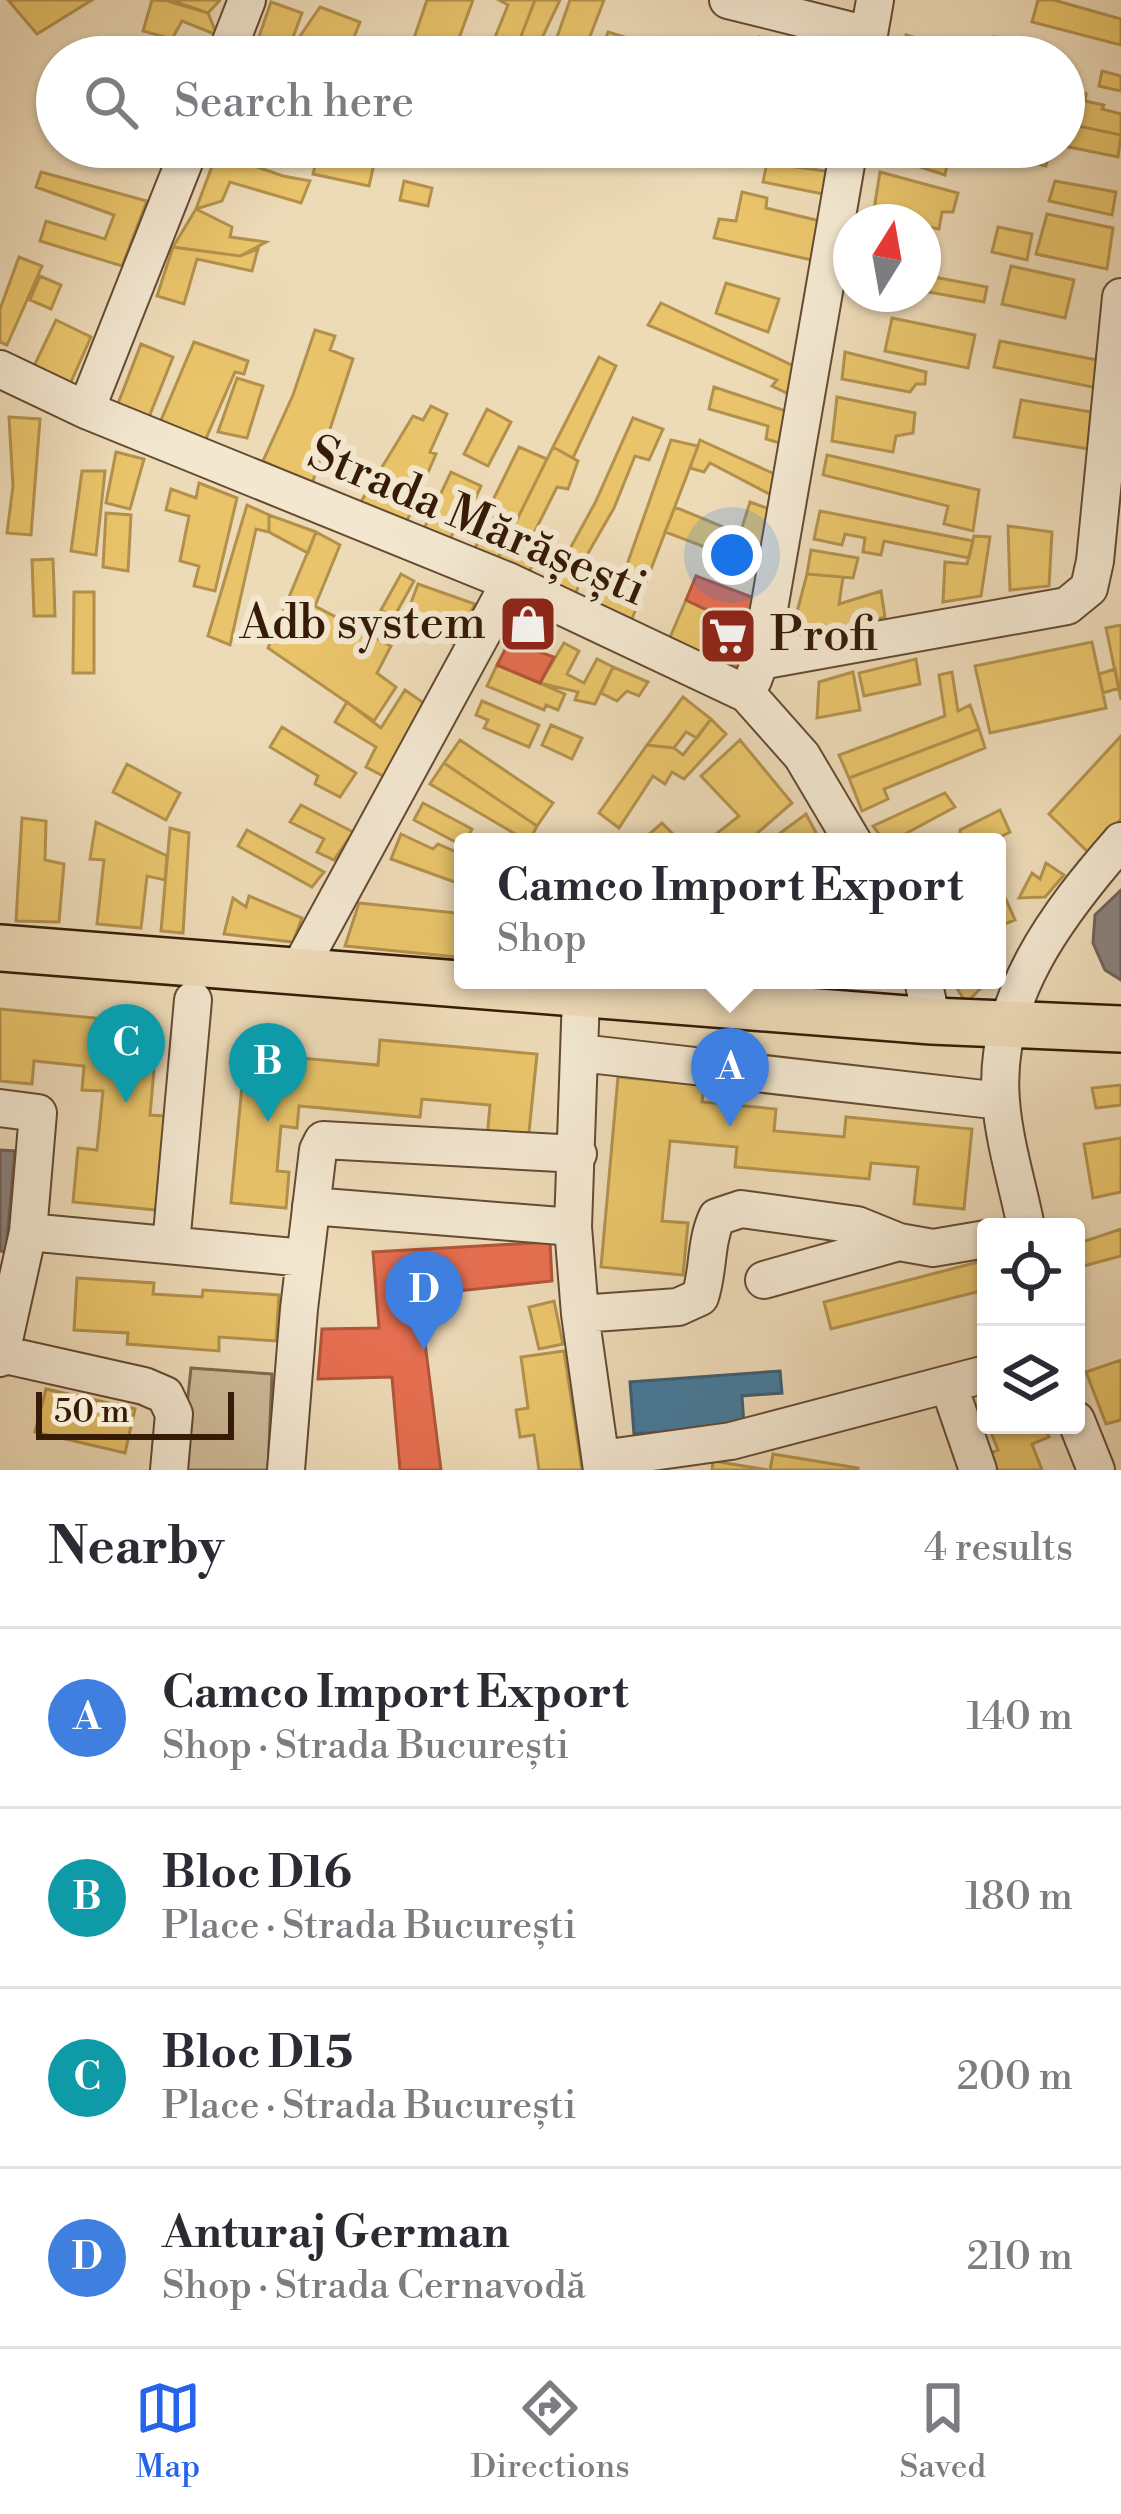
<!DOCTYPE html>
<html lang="en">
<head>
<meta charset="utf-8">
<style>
	:root { --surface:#fff; --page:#f2f2f3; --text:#2b2b33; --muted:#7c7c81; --line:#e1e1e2; --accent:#2563eb }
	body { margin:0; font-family:"Libre Bodoni",serif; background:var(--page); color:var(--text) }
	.controls { position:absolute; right:36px; bottom:36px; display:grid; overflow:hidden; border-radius:12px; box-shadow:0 3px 9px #0004 }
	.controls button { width:108px; height:108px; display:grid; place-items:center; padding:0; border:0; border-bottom:3px solid var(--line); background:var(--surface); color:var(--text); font:60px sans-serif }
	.compass { position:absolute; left:833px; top:204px; width:108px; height:108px; border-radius:50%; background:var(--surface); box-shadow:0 3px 9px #0004; rotate:11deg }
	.scale { position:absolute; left:36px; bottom:30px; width:198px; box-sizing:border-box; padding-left:12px; border:6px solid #361b06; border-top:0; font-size:33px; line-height:42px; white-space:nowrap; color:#361b06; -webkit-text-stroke:9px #f3e7d0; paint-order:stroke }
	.you { position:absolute; left:732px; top:555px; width:42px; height:42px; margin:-30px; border:9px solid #fff; border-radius:50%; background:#1a73e8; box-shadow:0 0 0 18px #1a73e833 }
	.badge { display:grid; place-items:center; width:78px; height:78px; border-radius:50%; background:var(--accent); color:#fff; font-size:39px; font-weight:700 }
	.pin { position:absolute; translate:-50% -99px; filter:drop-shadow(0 3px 6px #0008) }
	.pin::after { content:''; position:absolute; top:63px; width:42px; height:36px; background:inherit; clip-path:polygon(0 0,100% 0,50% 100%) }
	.popup { position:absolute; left:454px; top:833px; width:552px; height:156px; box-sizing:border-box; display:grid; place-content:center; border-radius:12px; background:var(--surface); filter:drop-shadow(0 3px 9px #0005); font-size:39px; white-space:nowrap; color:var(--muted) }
	.popup b { font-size:45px; color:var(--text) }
	.popup::after { content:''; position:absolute; left:50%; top:100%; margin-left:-24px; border:24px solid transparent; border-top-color:var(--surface) }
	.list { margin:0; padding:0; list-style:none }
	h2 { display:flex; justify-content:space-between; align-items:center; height:156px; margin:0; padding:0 48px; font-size:51px }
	h2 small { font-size:39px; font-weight:400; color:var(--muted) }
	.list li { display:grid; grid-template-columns:78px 1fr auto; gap:36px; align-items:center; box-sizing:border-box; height:180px; padding:0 48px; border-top:3px solid var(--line) }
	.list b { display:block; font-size:45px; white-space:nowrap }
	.list p { margin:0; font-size:39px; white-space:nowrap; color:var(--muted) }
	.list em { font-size:39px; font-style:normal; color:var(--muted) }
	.icon { flex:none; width:66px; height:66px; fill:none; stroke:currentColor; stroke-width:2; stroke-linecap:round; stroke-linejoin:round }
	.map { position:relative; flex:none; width:1121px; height:1470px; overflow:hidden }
	.search { position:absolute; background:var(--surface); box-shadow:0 3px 9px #0004; left:36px; right:36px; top:36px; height:132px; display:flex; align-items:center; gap:30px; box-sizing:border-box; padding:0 42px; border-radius:66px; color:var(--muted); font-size:45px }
	.sheet { height:876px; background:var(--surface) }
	nav { display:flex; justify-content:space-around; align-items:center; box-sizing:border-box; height:168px; border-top:3px solid var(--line); background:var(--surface); font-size:33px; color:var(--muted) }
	nav a { display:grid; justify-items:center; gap:6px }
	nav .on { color:var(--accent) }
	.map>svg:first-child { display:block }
	.green { fill:#ceba99; stroke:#826a50; stroke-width:3 }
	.homes { fill:#e9c46a; stroke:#b3914c; stroke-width:3 }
	.shops { fill:#e76f51; stroke:#b2563a; stroke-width:3 }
	.public { fill:#457b9d; stroke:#405e70; stroke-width:3 }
	.industry { fill:#8a817c; stroke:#716259; stroke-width:3 }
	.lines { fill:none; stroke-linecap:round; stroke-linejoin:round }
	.minor-casing { stroke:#644b32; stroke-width:40 }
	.major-casing { stroke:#361b06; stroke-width:50 }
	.minor { stroke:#f3e7d0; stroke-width:36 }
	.major { stroke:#eddab7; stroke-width:45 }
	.labels { text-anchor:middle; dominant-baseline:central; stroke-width:12; stroke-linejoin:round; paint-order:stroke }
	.street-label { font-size:48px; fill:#361b06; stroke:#f3e7d0 }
	.poi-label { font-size:48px; fill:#361b06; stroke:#f3e7d0; text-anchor:end }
</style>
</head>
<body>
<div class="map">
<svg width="1121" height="1470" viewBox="0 0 1121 1470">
	<rect width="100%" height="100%" fill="#eddab7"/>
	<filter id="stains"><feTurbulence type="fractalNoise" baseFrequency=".00167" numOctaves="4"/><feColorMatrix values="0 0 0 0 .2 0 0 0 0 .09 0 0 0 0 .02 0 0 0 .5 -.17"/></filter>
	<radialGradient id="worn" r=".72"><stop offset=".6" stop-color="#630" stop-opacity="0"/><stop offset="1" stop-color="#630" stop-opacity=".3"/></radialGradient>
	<!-- green -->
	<path class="green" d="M 191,1368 L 272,1374 L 268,1470 L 180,1470 Z"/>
	<!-- homes -->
	<path class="homes" d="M 8,0 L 92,0 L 37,34 Z
		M 152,0 L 173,1 L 208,13 L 217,35 L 182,21 L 172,39 L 143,31 Z
		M 164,0 L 220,0 L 208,13 Z
		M 427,0 L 473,0 L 455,49 L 436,49 L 413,41 Z
		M 535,0 L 560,0 L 533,57 L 513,57 Z
		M 535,0 L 513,57 L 487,57 L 508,5 L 499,0 Z
		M 570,0 L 604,0 L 584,52 L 579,57 L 550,57 Z
		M 1038,0 L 1054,0 L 1121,19 L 1121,45 L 1032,22 Z
		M 271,2 L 302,13 L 292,40 L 299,43 L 296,57 L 252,57 Z
		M 320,7 L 360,22 L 346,57 L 296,57 L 296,42 Z
		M 608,32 L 640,42 L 634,57 L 599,57 Z
		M 906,35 L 927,41 L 925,47 L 937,50 L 937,57 L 901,57 Z
		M 759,37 L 839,57 L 753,57 Z
		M 994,37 L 1019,40 L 1017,57 L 991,57 Z
		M 128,44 L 192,57 L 124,57 Z
		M 1102,71 L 1121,76 L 1121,91 L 1099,86 Z
		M 1070,90 L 1086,94 L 1085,101 L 1104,105 L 1102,109 L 1121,114 L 1121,135 L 1064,123 Z
		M 1064,123 L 1121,135 L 1118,157 L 1064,146 Z
		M 245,147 L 310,147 L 304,164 Z
		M 885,147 L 929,147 L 949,154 L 945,175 L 883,155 Z
		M 929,147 L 974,147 L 975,148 L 973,158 Z
		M 1010,147 L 1050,147 L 1046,166 L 1008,158 Z
		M 319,151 L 374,164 L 369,186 L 313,174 Z
		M 217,153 L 283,176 L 310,181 L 301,203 L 230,182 L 222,201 L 196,209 Z
		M 767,163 L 833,172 L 828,195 L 763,182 Z
		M 41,172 L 147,201 L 122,266 L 40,241 L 46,221 L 105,239 L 114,215 L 36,187 Z
		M 880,172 L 958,193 L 953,212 L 942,212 L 939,229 L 923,226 L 923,222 L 873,216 Z
		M 404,181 L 432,188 L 428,206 L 400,200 Z
		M 1055,181 L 1116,192 L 1112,215 L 1049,201 Z
		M 742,192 L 767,198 L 766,208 L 820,221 L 816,261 L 714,238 L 719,219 L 736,221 Z
		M 196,209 L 232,227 L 230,237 L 266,242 L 240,256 L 173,247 Z
		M 1047,214 L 1113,228 L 1107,269 L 1036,254 Z
		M 998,227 L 1032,234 L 1027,260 L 992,252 Z
		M 173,247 L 240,256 L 258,249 L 252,271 L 197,259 L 184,304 L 157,296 Z
		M 19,257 L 42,266 L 7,345 L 0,342 L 0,309 Z
		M 1011,266 L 1074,280 L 1065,318 L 1002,304 Z
		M 923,275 L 987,287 L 984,302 L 923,291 Z
		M 40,276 L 61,285 L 51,309 L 30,300 Z
		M 726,283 L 779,299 L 768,332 L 716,313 Z
		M 661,303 L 798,368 L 791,395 L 772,386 L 777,380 L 648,325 Z
		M 892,318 L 975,335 L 968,368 L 885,351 Z
		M 56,320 L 91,337 L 70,384 L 34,366 Z
		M 315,330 L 335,336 L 330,350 L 353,359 L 312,484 L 263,461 L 293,395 Z
		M 1000,341 L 1102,361 L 1097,388 L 994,367 Z
		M 194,342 L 248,361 L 244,374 L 235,372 L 204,443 L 159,425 Z
		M 141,344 L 173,357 L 145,427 L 114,414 Z
		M 845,352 L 926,372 L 925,384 L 916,384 L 910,392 L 842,379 Z
		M 599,357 L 616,366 L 573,458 L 553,447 Z
		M 237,378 L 263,386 L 247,438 L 218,432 Z
		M 714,387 L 789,412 L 783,444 L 766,439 L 768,426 L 709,409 Z
		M 837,397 L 915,413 L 913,433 L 896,436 L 893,452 L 832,441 Z
		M 1021,400 L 1091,412 L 1089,449 L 1014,437 Z
		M 431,406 L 447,414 L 430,452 L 436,454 L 406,523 L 359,505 L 413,416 L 423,420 Z
		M 487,409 L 511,422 L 488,466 L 464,454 Z
		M 9,417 L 40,419 L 31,535 L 7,533 L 13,486 Z
		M 633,418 L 663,429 L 649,460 L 635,456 L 614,508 L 572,581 L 579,584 L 574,599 L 550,585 L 595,503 Z
		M 671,440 L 698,446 L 632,619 L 591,606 L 607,569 L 623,576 Z
		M 700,440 L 781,477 L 773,496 L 710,463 L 704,472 L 690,468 Z
		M 519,447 L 547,459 L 496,562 L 471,554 L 495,515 L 489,508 Z
		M 553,447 L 578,461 L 568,489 L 557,487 L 524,553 L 537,556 L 526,578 L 496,562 Z
		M 116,452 L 144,459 L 130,509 L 106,503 Z
		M 827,455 L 979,490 L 973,531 L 944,524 L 948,506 L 823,475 Z
		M 82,471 L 105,471 L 96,555 L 71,551 Z
		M 451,472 L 481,486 L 467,517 L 461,515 L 449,542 L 423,531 Z
		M 199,483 L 237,498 L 215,591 L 194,586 L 199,566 L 180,561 L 189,516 L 166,510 L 171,489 L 196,498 Z
		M 750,502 L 775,511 L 763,569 L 665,532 L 675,507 L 740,534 Z
		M 247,505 L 269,515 L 269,532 L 256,529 L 230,645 L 208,636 Z
		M 820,511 L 973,541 L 969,558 L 884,541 L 881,555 L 863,552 L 865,538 L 845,534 L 842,545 L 814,539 Z
		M 106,513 L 131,515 L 128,571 L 103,567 Z
		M 269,515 L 316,532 L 308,553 L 269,532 Z
		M 1008,526 L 1052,532 L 1049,586 L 1010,590 Z
		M 316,532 L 340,545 L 315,606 L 391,646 L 377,673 L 396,687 L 374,721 L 268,648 Z
		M 974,536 L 990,537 L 981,596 L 943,602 L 945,562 L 967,564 Z
		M 811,550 L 858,558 L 853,578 L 807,574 Z
		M 53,559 L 55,616 L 34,616 L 32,560 Z
		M 401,574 L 414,581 L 394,617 L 381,610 Z
		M 807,574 L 843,577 L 839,604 L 881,591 L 885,617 L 812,637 L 797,630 L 797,612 Z
		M 418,584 L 475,604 L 454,644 L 405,619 Z
		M 74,592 L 94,592 L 94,673 L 73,673 Z
		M 686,600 L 715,614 L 699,657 L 668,642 Z
		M 1121,625 L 1121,700 L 1106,628 Z
		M 1092,642 L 1106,708 L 990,733 L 975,666 Z
		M 564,643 L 579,651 L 567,674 L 584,683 L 597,659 L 613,667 L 595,704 L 575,700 L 578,692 L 540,683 Z
		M 916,659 L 920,684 L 864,696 L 859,673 Z
		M 497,665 L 565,694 L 558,710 L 546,705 L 544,710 L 487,686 Z
		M 613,667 L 648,682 L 639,696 L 627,691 L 617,701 L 601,693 Z
		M 1115,669 L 1119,688 L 1103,693 L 1099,674 Z
		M 853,672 L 860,710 L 817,718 L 819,682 Z
		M 952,672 L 958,711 L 970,705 L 979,729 L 849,778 L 839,755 L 945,716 L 939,675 Z
		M 405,690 L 425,704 L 385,777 L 366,767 L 376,747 L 335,722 L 347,702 L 381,728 Z
		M 683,697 L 711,719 L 697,738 L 686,732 L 674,748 L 647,745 Z
		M 482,701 L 539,725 L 529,747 L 484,728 L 488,720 L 476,715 Z
		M 711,719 L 726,734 L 684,779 L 672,772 L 665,784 L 653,776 L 619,828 L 599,813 L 647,745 L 674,748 L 683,755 Z
		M 551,725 L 582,738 L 572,759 L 542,745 Z
		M 282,727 L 356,773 L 340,797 L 315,784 L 318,776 L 270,747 Z
		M 979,729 L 985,748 L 884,789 L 888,799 L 862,811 L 849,778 Z
		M 1121,736 L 1121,819 L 1090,854 L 1049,814 Z
		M 460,740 L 553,803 L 537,826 L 444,763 Z
		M 740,740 L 792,803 L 747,842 L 706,842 L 739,816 L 701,776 Z
		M 444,763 L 537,826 L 529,842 L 430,784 Z
		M 127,764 L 180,793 L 166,820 L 113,792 Z
		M 945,793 L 955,807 L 890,842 L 885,842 L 873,826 Z
		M 423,803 L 472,829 L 463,846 L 414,820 Z
		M 301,805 L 353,832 L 334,860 L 317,852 L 324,839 L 290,822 Z
		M 1000,810 L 1010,832 L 990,842 L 948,842 L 960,837 L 960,830 Z
		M 806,814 L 821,842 L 768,842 Z
		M 22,818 L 46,821 L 45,860 L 64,864 L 59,922 L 16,921 Z
		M 96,822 L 167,856 L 165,880 L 147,876 L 141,928 L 97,924 L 104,860 L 90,859 Z
		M 662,823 L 681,842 L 640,842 Z
		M 170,828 L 189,833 L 183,933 L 161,931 Z
		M 247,830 L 324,872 L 312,887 L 238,846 Z
		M 401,834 L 433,849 L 438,844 L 463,855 L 463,885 L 391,859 Z
		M 1046,863 L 1064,875 L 1045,897 L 1019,898 L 1032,873 L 1040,879 Z
		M 997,879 L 1015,920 L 997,927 Z
		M 249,896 L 302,918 L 293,942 L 224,934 L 233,898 L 246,907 Z
		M 1121,902 L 1121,975 L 1104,959 L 1099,945 L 1104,917 Z
		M 359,903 L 457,913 L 458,957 L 345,946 Z
		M 952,980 L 986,980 L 987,982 L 966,1003 Z
		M 0,1009 L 158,1024 L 150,1115 L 165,1116 L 156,1210 L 73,1202 L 78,1148 L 97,1150 L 103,1091 L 82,1090 L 84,1066 L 34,1061 L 32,1084 L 0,1081 Z
		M 380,1040 L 537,1054 L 528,1142 L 487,1138 L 490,1105 L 422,1099 L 420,1117 L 299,1106 L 297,1128 L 281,1126 L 277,1171 L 289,1172 L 286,1208 L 231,1203 L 245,1053 L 378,1065 Z
		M 618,1077 L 704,1085 L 702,1102 L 776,1109 L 774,1131 L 844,1137 L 846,1117 L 972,1129 L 964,1209 L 914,1204 L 918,1167 L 871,1163 L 869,1179 L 735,1167 L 737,1147 L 670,1141 L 662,1221 L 688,1223 L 683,1275 L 601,1267 Z
		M 1121,1085 L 1121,1105 L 1096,1108 L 1092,1088 Z
		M 1121,1138 L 1121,1192 L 1093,1198 L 1084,1144 Z
		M 1121,1229 L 1121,1256 L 1076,1268 L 1076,1244 Z
		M 986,1260 L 986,1297 L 984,1290 L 831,1329 L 824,1302 Z
		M 77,1278 L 154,1283 L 153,1294 L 202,1297 L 203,1290 L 279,1295 L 276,1341 L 219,1337 L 219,1351 L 127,1344 L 128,1333 L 74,1330 Z
		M 554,1301 L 563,1344 L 539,1349 L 529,1307 Z
		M 564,1351 L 582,1470 L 539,1470 L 534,1435 L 520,1437 L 516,1410 L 528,1408 L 521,1357 Z
		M 1121,1360 L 1121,1420 L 1106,1424 L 1086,1372 Z
		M 46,1389 L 135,1409 L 125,1453 L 35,1432 Z
		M 988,1425 L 1044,1425 L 1049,1437 L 1032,1444 L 1042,1470 L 986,1470 L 981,1457 L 998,1450 Z
		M 773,1454 L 858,1468 L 858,1470 L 770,1470 Z
		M 713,1461 L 768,1470 L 712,1470 Z"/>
	<!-- shops -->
	<path class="shops" d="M 696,576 L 757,599 L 744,665 L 733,672 L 699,657 L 715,614 L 686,600 Z
		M 521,619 L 543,630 L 531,649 L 554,657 L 540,683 L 497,665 Z
		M 550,1242 L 552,1281 L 419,1295 L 441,1470 L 400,1470 L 392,1377 L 318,1379 L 322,1329 L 379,1328 L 373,1252 Z"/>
	<!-- public -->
	<path class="public" d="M 780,1371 L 782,1393 L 742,1396 L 744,1426 L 634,1434 L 630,1382 Z"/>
	<!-- industry -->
	<path class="industry" d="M 1121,890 L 1121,980 L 1105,970 L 1093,943 L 1095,915 Z
		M 0,1150 L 15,1151 L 6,1252 L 0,1251 Z"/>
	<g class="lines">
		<defs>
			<path id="minor" d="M 728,0 L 868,35
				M 225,57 L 247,0
				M 865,57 L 875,0
				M 0,369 L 86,410 L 510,582 L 747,694 L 802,756 L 853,842
				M 86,410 L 190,147
				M 760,661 L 1067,606 L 1089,588 L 1095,561 L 1121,297
				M 753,680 L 760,661 L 849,147
				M 297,973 L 510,582
				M 923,980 L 932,1021
				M 581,995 L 573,1227 L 580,1314 L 602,1470
				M 580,1053 L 1001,1101
				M 0,1108 L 38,1113 L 28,1232 L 0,1358
				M 311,1206 L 573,1227
				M 1026,1227 C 1018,1186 1004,1142 1001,1101 C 992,999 1058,913 1121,841
				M 28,1232 L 305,1258
				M 171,1245 L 193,1000
				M 764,1280 L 899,1242
				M 580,1314 L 678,1307 L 700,1297 C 709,1270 705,1243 717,1217 L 741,1209 L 857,1225 L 899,1242 L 933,1248 L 986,1239
				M 1,1354 L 144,1386 L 165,1395 L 174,1414 L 169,1470
				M 949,1386 L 978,1470
				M 1076,1420 L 1096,1470
				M 601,1459 L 731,1441 L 986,1374
				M 286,1470 L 299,1309 L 318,1150 L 323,1140 L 578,1154"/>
			<path id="major" d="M 0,948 L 932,1021 L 1121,1029"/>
		</defs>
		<!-- minor casing -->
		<use href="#minor" class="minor-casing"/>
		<!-- major casing -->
		<use href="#major" class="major-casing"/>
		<!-- minor -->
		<use href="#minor" class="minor"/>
		<!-- major -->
		<use href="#major" class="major"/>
	</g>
	<!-- icons -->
	<defs>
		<symbol id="shop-square" viewBox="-11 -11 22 22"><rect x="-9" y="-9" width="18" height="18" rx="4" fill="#8f2418" stroke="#f3e7d0"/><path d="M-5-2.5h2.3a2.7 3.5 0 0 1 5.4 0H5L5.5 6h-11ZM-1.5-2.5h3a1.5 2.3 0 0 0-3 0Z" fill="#fff"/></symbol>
		<symbol id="supermarket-square" viewBox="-11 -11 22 22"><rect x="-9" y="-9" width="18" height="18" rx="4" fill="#8f2418" stroke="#f3e7d0"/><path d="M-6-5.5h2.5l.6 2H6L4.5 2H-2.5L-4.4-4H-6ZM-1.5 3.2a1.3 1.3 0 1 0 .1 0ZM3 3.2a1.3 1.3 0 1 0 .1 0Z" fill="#fff"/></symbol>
	</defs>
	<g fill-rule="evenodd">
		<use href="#shop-square" x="495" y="591" width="66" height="66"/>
		<use href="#supermarket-square" x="695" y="603" width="66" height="66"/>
	</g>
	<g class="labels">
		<!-- street labels -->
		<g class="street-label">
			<text transform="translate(477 522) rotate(23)">Strada Mărășești</text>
		</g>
		<!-- poi labels -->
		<g class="poi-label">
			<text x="486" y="624">Adb system</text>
			<text x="770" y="636" text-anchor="start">Profi</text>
		</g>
	</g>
	<rect width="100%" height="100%" filter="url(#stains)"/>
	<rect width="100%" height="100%" fill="url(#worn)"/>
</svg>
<div class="controls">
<button><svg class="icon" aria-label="locate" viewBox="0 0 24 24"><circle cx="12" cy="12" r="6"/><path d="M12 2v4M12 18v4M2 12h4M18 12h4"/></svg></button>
<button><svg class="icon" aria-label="layers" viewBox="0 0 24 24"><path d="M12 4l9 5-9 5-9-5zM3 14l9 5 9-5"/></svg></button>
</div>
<svg class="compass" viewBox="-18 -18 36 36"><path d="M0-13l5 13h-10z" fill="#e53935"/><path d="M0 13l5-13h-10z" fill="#7c7c81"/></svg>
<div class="scale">50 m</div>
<div class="you"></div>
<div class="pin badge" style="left:730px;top:1127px;background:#3f7fe0">A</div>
<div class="popup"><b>Camco Import Export</b>Shop</div>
<div class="pin badge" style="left:268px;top:1122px;background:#0f9aa8">B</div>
<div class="pin badge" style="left:126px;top:1103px;background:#0f9aa8">C</div>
<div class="pin badge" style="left:424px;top:1350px;background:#3f7fe0">D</div>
<div class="search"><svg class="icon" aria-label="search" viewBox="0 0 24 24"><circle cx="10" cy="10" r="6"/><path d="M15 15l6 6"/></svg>Search here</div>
</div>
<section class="sheet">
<h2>Nearby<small>4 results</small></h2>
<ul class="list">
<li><span class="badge" style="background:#3f7fe0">A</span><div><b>Camco Import Export</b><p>Shop · Strada București</p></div><em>140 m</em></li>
<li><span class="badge" style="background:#0f9aa8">B</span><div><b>Bloc D16</b><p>Place · Strada București</p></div><em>180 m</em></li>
<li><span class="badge" style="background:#0f9aa8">C</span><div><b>Bloc D15</b><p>Place · Strada București</p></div><em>200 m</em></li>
<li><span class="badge" style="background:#3f7fe0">D</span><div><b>Anturaj German</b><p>Shop · Strada Cernavodă</p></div><em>210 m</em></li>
</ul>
</section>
<nav>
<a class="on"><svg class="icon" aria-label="map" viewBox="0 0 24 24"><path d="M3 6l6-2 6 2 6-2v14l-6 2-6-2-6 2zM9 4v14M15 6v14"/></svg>Map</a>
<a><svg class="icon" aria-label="directions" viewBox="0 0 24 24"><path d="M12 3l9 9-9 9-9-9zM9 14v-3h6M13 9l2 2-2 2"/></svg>Directions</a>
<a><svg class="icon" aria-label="saved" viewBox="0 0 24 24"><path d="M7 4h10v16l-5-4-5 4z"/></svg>Saved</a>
</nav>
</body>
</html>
